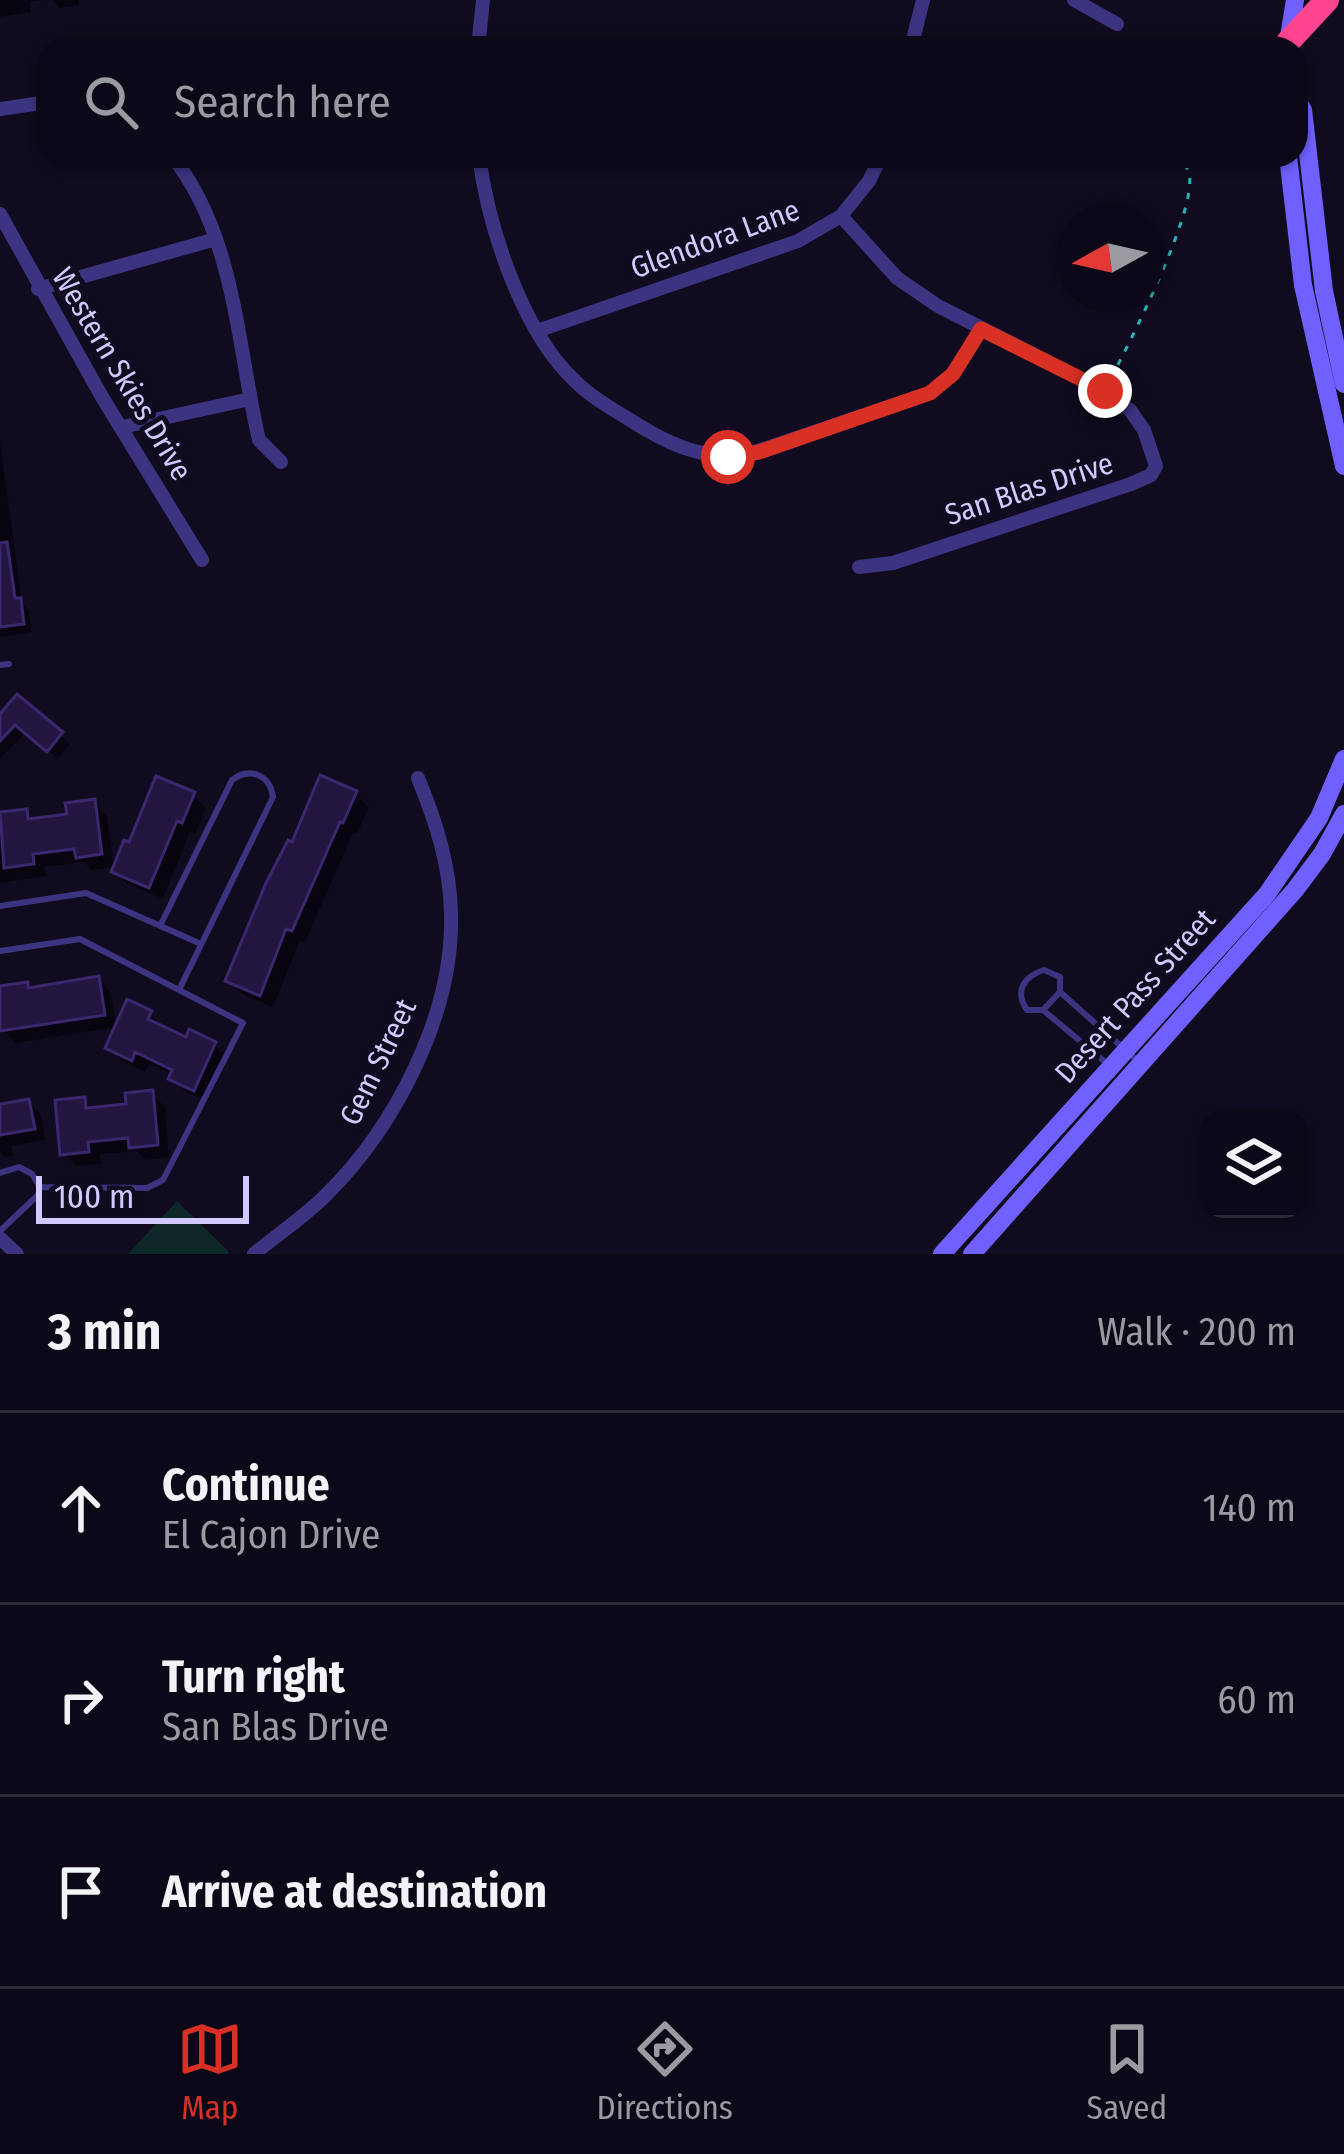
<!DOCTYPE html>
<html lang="en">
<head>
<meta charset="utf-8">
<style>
	:root { --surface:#0c0817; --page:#1a1624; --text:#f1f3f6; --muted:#9a9aa1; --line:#2c2936; --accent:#d93025 }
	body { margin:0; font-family:"Fira Sans Condensed",sans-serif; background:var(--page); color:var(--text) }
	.controls { position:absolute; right:36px; bottom:36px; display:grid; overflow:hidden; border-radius:24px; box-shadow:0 3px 9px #0004 }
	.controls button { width:108px; height:108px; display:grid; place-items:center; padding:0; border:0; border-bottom:3px solid var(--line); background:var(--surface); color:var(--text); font:60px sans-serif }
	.compass { position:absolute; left:1056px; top:204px; width:108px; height:108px; border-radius:50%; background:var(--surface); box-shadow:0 3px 9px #0004; rotate:262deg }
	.scale { position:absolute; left:36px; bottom:30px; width:213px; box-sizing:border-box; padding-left:12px; border:6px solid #d3c9ff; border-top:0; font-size:33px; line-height:42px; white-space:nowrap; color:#d3c9ff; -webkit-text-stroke:9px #100b1f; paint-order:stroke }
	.stop { position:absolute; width:36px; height:36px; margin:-27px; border:9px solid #d93025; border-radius:50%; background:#fff }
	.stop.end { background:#d93025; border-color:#fff; box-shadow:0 3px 12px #0008 }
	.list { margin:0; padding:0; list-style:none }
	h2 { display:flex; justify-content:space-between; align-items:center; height:156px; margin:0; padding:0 48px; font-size:51px }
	h2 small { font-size:39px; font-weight:400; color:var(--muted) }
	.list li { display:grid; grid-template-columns:78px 1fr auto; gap:36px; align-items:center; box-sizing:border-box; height:192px; padding:0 48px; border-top:3px solid var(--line) }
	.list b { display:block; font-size:45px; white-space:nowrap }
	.list p { margin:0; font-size:39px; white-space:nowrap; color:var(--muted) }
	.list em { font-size:39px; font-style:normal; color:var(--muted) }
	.icon { flex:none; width:66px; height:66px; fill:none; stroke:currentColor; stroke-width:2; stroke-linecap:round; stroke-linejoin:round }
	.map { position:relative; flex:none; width:1344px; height:1254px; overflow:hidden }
	.search { position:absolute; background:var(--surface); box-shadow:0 3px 9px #0004; left:36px; right:36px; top:36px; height:132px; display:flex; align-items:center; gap:30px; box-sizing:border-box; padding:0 42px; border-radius:36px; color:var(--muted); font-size:45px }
	.sheet { height:732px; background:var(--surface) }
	nav { display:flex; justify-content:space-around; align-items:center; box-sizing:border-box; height:168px; border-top:3px solid var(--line); background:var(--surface); font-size:33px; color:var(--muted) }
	nav a { display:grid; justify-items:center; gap:6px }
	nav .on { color:var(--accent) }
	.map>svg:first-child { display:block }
	.green { fill:#0e2829 }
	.shadow { fill:#0007 }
	.building { fill:#221641; stroke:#3a276e; stroke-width:3 }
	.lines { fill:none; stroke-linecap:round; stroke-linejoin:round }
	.path { stroke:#27b3b5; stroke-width:3; stroke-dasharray:6 9; stroke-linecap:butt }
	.lane { stroke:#3c3481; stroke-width:6 }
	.street { stroke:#3c3481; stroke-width:14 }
	.secondary { stroke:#7060ff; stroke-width:18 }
	.highway { stroke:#ff4490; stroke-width:24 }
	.route { stroke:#d93025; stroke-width:15 }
	.labels { text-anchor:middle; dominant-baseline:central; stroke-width:10; stroke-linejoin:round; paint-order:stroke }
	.street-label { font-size:30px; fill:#d3c9ff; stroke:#100b1f }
</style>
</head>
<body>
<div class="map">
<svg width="1344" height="1254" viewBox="0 0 1344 1254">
	<rect width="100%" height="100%" fill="#100b1f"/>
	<!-- green -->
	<path class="green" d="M 177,1201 L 229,1252 L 228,1254 L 128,1254 Z"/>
	<!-- shadow -->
	<path class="shadow" d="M 0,0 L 43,0 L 30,2 L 31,12 L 0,17 Z
		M 52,0 L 79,0 L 79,5 L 60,8 Z
		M 0,442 L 22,603 L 29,610 L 32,632 L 0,637 Z
		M 18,698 L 70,744 L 58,759 L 26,732 L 0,759 L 0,719 Z
		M 355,794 L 369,807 L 357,834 L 353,833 L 305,942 L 300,940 L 273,1007 L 241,993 L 228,980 L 294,846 Z
		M 193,795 L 206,808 L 195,834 L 190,832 L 163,899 L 128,884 L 115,871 L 131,846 Z
		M 94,802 L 107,816 L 114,867 L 92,870 L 84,862 L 44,867 L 46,876 L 0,883 L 0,816 L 26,812 L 35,821 L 70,816 Z
		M 98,979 L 111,993 L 116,1027 L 16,1043 L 2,1030 L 0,989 L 27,985 L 32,991 Z
		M 151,1013 L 162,1029 L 187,1041 L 215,1045 L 228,1058 L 208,1102 L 185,1091 L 171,1078 L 173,1075 L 149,1064 L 145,1072 L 122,1061 L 109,1048 Z
		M 151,1093 L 165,1107 L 169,1157 L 145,1160 L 137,1151 L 100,1154 L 101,1164 L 77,1166 L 63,1153 L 84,1100 L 93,1110 L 129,1106 Z
		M 0,1100 L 6,1106 L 28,1102 L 41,1115 L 45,1140 L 11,1146 L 13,1156 L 5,1157 L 0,1152 Z"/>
	<!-- building -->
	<path class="building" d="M 7,542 L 15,598 L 21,598 L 24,624 L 0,627 L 0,543 Z
		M 17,694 L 63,732 L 47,752 L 15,725 L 0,741 L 0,714 Z
		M 320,775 L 357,791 L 343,823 L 340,822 L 292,931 L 286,929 L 260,996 L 225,981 L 266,883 L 288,840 L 292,842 Z
		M 156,776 L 195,792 L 182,823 L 177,821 L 149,888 L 111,872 L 124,840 L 129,842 Z
		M 95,799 L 102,854 L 76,858 L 74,849 L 33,854 L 34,864 L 4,868 L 0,812 L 27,809 L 28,819 L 67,814 L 65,803 Z
		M 99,976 L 105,1015 L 0,1031 L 0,986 L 28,982 L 28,988 Z
		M 127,999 L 152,1011 L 148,1019 L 186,1037 L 189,1029 L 216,1042 L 194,1091 L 168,1079 L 172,1070 L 135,1052 L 132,1061 L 105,1048 Z
		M 153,1090 L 158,1145 L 129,1148 L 128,1138 L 88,1142 L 89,1152 L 60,1155 L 55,1100 L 85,1097 L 86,1108 L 126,1104 L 125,1093 Z
		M 29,1099 L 35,1129 L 0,1135 L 0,1104 Z"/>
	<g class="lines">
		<!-- path -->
		<path class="path" d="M 1111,378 C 1130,342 1198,209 1189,173 C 1187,167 1183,162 1180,156"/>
		<!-- lane -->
		<path class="lane" d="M 0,665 L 9,664
			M 0,906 L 86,893 L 201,944
			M 160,926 L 232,780 C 249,767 270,774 273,797 L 179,990
			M 0,951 L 80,939 L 243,1023 L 163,1180 L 147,1188 L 40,1187
			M 1044,970 L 1060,977 L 1060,992 L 1043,1010 L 1027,1010 C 1014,991 1024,976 1044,970 Z
			M 1060,992 L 1139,1062
			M 1043,1010 L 1110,1066
			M 0,1173 L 19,1167 L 32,1174 L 40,1187 L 38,1195 L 0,1231"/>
		<!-- street -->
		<path class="street" d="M 1074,0 L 1117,24
			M 478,48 L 483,0
			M 911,48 L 923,0
			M 0,109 L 48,102
			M 172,156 C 235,235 237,345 259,440 L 281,462
			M 479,156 C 488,226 522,332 575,381 C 592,398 614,410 635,423 C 672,446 702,459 746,455 L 930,393 L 953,374 L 981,329
			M 0,214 L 102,397 L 202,560
			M 841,216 L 897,278 L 938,306 L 1105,391 L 1130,410 L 1144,430 L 1156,466 L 1151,475 L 1131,484 L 893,563 L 859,567
			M 38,289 L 216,239
			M 537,331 L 798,241 L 841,216 L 869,181 L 881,156
			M 122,427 L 250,399
			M 0,1238 L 17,1254
			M 254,1254 C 278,1234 304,1217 326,1195 C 396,1126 454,1013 451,913 C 450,865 436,822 418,778"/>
		<!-- secondary -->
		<path class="secondary" d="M 1288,43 L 1295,0
			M 1296,98 L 1303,110 L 1324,291 L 1344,384
			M 1288,156 L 1303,285 L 1344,466
			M 942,1254 L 1267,894 L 1319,818 L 1344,759
			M 972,1254 L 1295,890 L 1322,854 L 1344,814"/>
		<!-- highway -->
		<path class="highway" d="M 1288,42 L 1327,0"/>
	</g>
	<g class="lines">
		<!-- route -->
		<path class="route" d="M 728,457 L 759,452 L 930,393 L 953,374 L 981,329 L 1105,391"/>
	</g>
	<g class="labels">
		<!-- street labels -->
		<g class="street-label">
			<text transform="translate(715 239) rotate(-20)">Glendora Lane</text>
			<text transform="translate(122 374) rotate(59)">Western Skies Drive</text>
			<text transform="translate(1029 489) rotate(-18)">San Blas Drive</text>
			<text transform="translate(1135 996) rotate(-48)">Desert Pass Street</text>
			<text transform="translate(378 1062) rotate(-64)">Gem Street</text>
		</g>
	</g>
</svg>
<div class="controls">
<button><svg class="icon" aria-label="layers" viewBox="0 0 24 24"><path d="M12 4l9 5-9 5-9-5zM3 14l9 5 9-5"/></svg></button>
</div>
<svg class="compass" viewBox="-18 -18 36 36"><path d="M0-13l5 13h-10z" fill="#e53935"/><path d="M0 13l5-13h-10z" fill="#9a9aa1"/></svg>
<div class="scale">100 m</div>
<div class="stop" style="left:728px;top:457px"></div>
<div class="stop end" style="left:1105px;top:391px"></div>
<div class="search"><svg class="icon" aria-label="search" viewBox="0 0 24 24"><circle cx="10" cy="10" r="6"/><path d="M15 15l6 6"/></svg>Search here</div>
</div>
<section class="sheet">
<h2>3 min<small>Walk · 200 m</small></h2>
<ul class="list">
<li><svg class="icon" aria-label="ahead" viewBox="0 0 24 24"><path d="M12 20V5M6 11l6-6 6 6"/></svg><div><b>Continue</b><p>El Cajon Drive</p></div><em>140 m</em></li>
<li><svg class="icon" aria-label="right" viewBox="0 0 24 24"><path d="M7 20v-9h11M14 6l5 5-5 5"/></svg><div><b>Turn right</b><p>San Blas Drive</p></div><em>60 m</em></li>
<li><svg class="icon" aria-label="arrive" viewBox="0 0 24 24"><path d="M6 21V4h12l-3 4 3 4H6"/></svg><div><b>Arrive at destination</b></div></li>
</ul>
</section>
<nav>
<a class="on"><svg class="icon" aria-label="map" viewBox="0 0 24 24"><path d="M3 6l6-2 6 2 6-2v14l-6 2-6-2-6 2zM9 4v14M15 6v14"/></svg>Map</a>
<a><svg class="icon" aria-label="directions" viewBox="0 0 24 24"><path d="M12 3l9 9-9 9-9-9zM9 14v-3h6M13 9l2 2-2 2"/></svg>Directions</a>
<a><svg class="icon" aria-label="saved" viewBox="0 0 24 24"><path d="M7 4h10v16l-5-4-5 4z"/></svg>Saved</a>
</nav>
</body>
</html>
